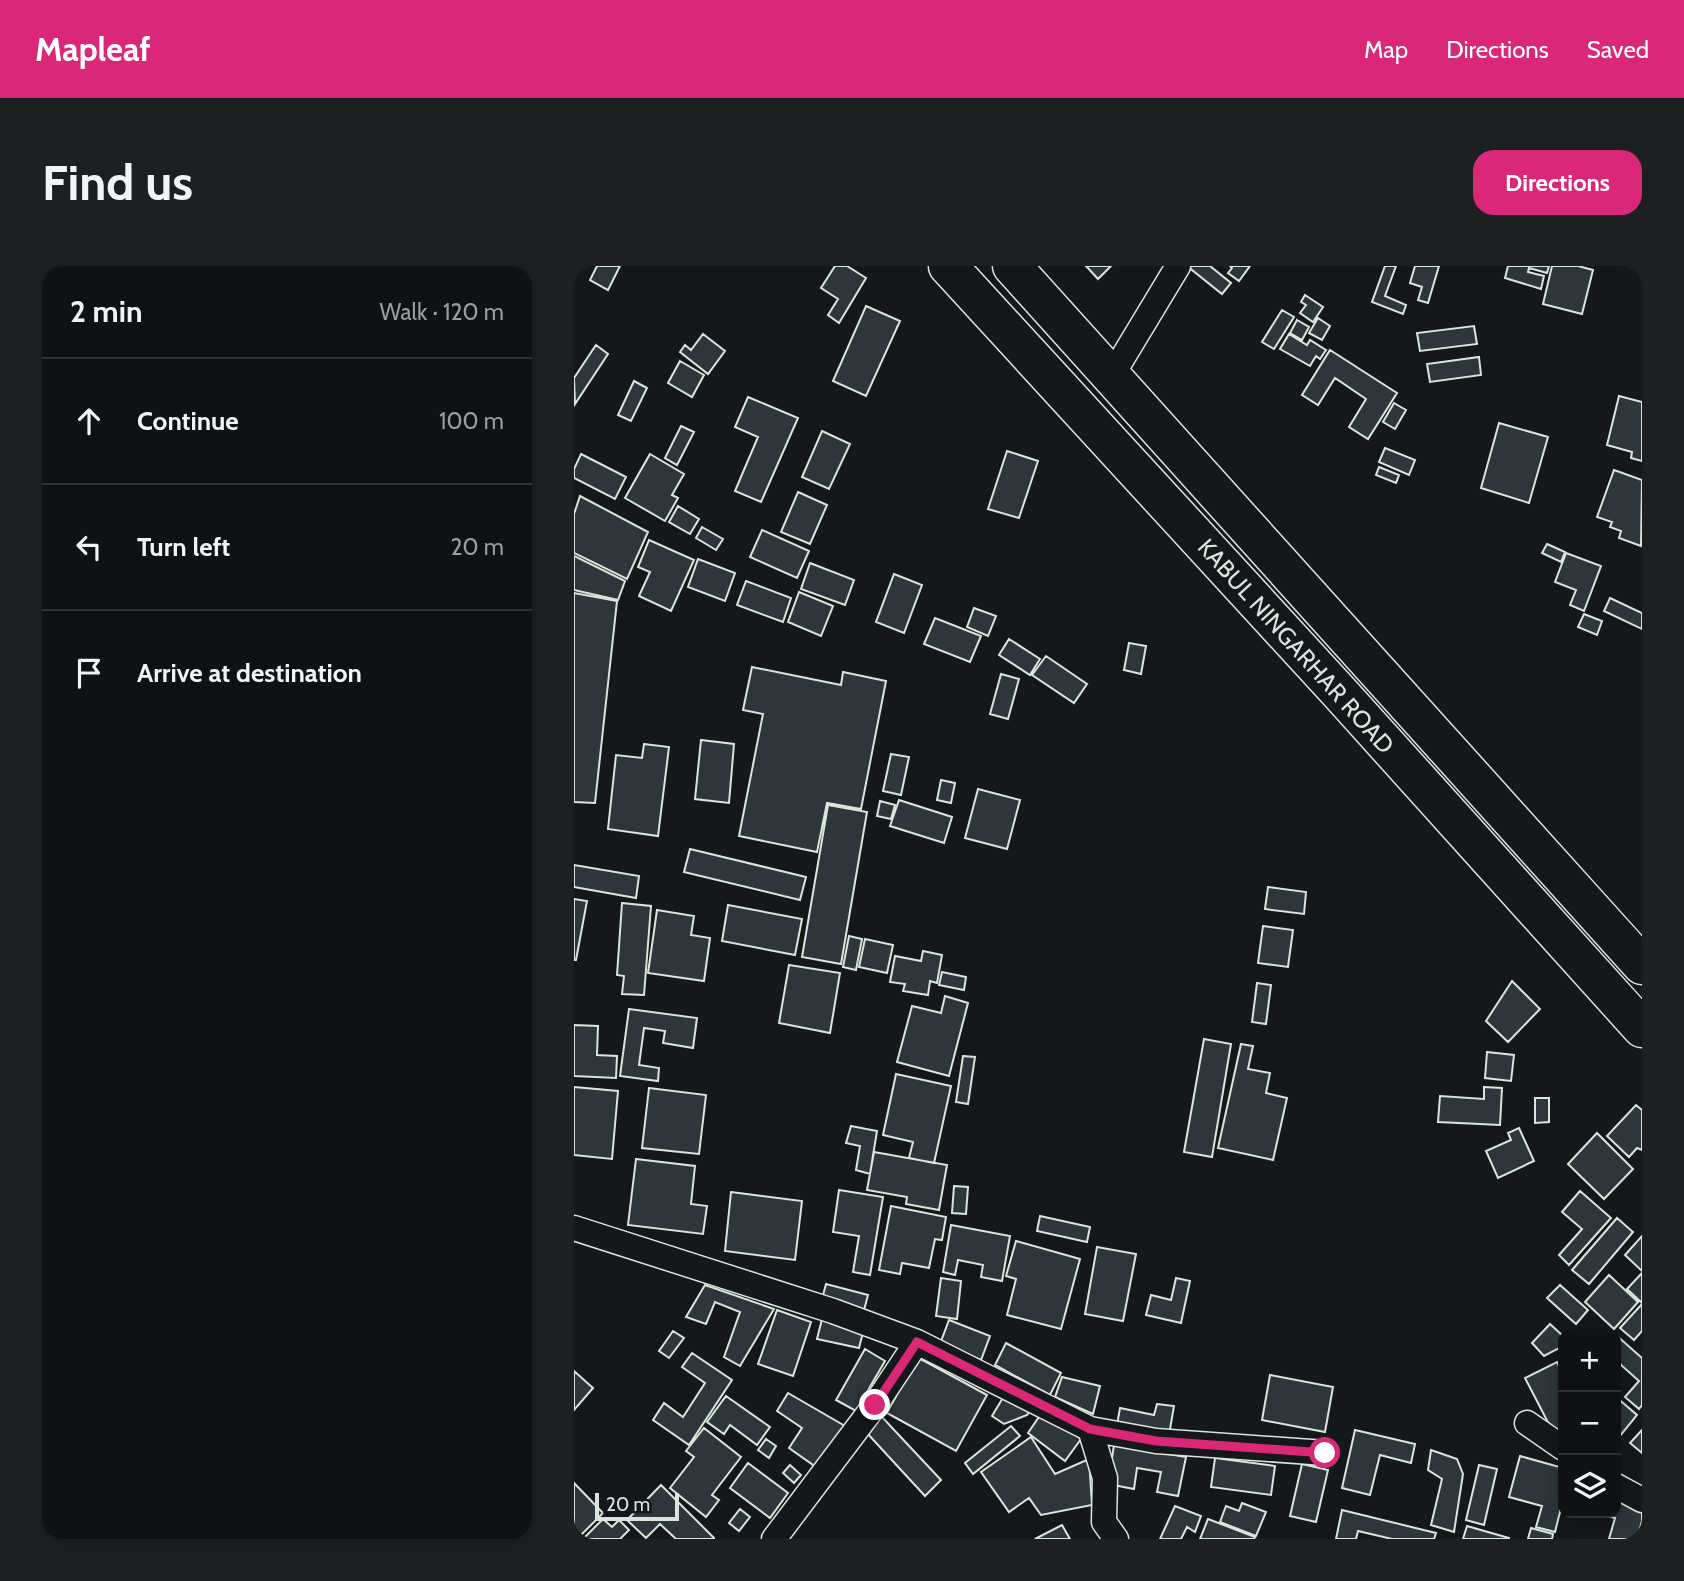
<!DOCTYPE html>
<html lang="en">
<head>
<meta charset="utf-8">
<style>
	:root { --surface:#0f1215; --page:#1d2022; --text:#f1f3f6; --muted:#9b9ea0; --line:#2f3234; --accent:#db2777 }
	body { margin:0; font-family:Cabin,sans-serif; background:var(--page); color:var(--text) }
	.controls { position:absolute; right:21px; bottom:21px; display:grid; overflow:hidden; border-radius:14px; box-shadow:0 4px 18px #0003 }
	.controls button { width:63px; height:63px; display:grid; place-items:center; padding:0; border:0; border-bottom:2px solid var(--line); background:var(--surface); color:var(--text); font:35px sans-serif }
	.scale { position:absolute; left:21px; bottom:18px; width:84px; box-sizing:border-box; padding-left:7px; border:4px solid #d8e6dc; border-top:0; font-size:19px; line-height:24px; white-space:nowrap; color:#d8e6dc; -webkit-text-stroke:5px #14181c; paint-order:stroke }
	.stop { position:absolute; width:21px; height:21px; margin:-16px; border:5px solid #db2777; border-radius:50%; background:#fff }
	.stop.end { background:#db2777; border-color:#fff; box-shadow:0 2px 7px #0008 }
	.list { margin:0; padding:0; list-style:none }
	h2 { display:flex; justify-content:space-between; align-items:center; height:91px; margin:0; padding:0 28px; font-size:30px }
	h2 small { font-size:23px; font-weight:400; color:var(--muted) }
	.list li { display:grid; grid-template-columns:46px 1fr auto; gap:21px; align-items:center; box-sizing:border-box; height:126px; padding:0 28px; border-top:2px solid var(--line) }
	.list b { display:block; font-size:26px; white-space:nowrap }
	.list em { font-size:23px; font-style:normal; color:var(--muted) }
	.icon { flex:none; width:38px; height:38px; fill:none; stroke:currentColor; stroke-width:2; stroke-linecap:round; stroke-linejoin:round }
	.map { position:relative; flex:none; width:1068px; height:1273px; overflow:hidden; border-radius:21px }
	header { display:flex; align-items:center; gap:42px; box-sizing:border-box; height:98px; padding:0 35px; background:var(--accent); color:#fff }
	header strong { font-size:33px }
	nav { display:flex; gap:38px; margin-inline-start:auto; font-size:24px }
	.intro { display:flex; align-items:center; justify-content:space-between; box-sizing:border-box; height:168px; padding:0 42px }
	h1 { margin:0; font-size:49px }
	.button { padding:18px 32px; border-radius:21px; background:var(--accent); color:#fff; font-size:24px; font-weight:700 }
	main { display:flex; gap:42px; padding:0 42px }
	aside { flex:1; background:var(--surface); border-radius:21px; box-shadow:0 4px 18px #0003 }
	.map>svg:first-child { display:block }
	.building { fill:#2c363c; stroke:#d8e6dc; stroke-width:2 }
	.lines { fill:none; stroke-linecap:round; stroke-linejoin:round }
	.street-casing { stroke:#d8e6dc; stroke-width:27 }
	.highway-casing { stroke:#d8e6dc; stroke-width:41 }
	.street { stroke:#14181c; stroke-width:24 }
	.highway { stroke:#14181c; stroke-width:38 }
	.route { stroke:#db2777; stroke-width:9 }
	.labels { text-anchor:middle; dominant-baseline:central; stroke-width:5; stroke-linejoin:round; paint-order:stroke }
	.street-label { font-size:24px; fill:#d8e6dc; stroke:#14181c }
</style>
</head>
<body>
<header>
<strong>Mapleaf</strong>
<nav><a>Map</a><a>Directions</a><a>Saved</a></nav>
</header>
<div class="intro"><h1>Find us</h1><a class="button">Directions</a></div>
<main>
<aside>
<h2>2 min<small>Walk · 120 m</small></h2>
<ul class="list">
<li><svg class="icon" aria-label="ahead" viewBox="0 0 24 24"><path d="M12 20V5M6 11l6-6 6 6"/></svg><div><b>Continue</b></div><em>100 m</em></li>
<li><svg class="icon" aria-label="left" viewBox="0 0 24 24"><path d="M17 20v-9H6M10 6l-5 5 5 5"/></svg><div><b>Turn left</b></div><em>20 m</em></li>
<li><svg class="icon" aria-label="arrive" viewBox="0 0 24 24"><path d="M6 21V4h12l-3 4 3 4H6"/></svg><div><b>Arrive at destination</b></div></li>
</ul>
</aside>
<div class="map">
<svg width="1068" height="1273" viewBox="0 0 1068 1273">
	<rect width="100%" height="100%" fill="#14181c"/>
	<!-- building -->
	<path class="building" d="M 23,0 L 46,0 L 34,24 L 16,14 Z
		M 261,0 L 273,0 L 292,12 L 265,57 L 254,49 L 264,33 L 247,22 Z
		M 512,0 L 537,0 L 524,13 Z
		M 613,0 L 636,0 L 657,17 L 648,28 Z
		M 656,0 L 676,0 L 665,15 L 654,7 L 658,2 Z
		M 811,0 L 822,0 L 811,30 L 832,39 L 829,48 L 798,36 Z
		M 841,0 L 865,0 L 854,37 L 844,34 L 848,21 L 836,17 Z
		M 934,0 L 975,0 L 973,7 L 955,2 L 954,6 L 970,10 L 967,23 L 931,12 Z
		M 978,0 L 1004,0 L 1019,4 L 1008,48 L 969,38 Z
		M 731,29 L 749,41 L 739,56 L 726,47 L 732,39 L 727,36 Z
		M 292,40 L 326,55 L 292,130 L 259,115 Z
		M 708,44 L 720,51 L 700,83 L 688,76 Z
		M 744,52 L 756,60 L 748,74 L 735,67 Z
		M 723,54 L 735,61 L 728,74 L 716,67 Z
		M 900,60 L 903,78 L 846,85 L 843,67 Z
		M 129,68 L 151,85 L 134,108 L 106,86 L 111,79 L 117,84 Z
		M 715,68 L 733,79 L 736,74 L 752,84 L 746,93 L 742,90 L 736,100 L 706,83 Z
		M 22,79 L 34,88 L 1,138 L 0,112 Z
		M 756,84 L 823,127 L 794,173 L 775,161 L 792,133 L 761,112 L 744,139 L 728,129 Z
		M 905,91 L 907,109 L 856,116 L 853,98 Z
		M 106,95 L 130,109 L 118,131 L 94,117 Z
		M 60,115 L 73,122 L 57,155 L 44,149 Z
		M 1045,130 L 1068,136 L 1068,195 L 1057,192 L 1058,186 L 1033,179 Z
		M 174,131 L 224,152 L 187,236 L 161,225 L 184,171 L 161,161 Z
		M 820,137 L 832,144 L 821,163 L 809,156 Z
		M 925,157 L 974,171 L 955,237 L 907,222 Z
		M 107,160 L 120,166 L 103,199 L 91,192 Z
		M 248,165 L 276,178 L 255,223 L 228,211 Z
		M 811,182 L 841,194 L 835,209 L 805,196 Z
		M 433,185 L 464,195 L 445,252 L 414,243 Z
		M 7,188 L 52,211 L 41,233 L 0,212 L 0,203 Z
		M 76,188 L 110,208 L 98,229 L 104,232 L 91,255 L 51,232 Z
		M 805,201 L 825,209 L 822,217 L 802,209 Z
		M 1040,204 L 1068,214 L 1067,280 L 1045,272 L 1047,265 L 1036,261 L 1038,256 L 1023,251 Z
		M 224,226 L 253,239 L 236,278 L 207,266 Z
		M 6,230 L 74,266 L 53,313 L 0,287 L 0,248 Z
		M 104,240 L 125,253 L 116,268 L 95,256 Z
		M 128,261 L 149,273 L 142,284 L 122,272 Z
		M 188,264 L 235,285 L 223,312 L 176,291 Z
		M 75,274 L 120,294 L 97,345 L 65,330 L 76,306 L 64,301 Z
		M 973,278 L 991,286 L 987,296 L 968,287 Z
		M 992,287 L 1027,300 L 1010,345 L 996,339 L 1002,324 L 981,316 Z
		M 0,290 L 51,315 L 44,334 L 0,324 Z
		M 124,293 L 161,307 L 151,335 L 114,321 Z
		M 236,297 L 280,314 L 271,339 L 227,323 Z
		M 320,308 L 348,319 L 330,367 L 302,356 Z
		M 172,315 L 217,332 L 209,356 L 163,339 Z
		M 225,326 L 259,340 L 247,370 L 214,356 Z
		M 0,327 L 43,335 L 21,537 L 0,536 Z
		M 1036,332 L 1068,347 L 1068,363 L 1030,345 Z
		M 400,342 L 422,350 L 414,370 L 393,361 Z
		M 1010,348 L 1028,355 L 1023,369 L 1004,361 Z
		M 361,352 L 407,370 L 396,396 L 350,378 Z
		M 435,373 L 466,393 L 456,409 L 425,389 Z
		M 555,377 L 572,380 L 567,408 L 550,404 Z
		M 472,390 L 513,418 L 500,437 L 458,409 Z
		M 178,401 L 267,419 L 269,406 L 312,415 L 287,543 L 253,537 L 243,586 L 165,570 L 189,448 L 169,444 Z
		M 427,408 L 445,413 L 434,453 L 416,448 Z
		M 127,474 L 160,478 L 155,537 L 121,533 Z
		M 70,478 L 95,481 L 84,570 L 34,563 L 42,489 L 68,492 Z
		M 317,488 L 335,491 L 327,529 L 309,525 Z
		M 367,514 L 381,517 L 377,537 L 363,534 Z
		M 404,523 L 446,534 L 433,583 L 391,572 Z
		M 325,534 L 378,551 L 370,577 L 316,560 Z
		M 306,535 L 321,539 L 317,553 L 303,550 Z
		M 254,539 L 293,546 L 267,698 L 228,691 Z
		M 116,583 L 232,611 L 226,634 L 110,606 Z
		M 0,599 L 65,610 L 62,632 L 0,621 Z
		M 694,621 L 732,626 L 730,648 L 691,643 Z
		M 0,633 L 13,635 L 2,694 L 0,694 Z
		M 48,637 L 77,640 L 70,729 L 48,728 L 50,710 L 43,709 Z
		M 154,639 L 228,653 L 221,689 L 148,675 Z
		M 83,644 L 120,650 L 117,669 L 136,672 L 130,715 L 74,707 Z
		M 689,660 L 719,664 L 714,701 L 684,697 Z
		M 275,670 L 288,673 L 282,704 L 269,701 Z
		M 291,673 L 319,679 L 313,707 L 285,701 Z
		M 349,685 L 368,689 L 363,717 L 356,715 L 354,729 L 329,725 L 331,718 L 316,716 L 321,690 L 347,695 Z
		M 215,699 L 266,707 L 256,767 L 205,757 Z
		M 368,706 L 392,711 L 390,724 L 365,719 Z
		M 938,715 L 966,743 L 934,776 L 912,755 Z
		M 683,717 L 697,719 L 692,758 L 678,756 Z
		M 371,730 L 394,737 L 375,810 L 323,796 L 338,740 L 367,747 Z
		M 55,743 L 123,752 L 119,782 L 89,777 L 91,765 L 70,762 L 65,799 L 85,802 L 84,815 L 46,810 Z
		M 0,759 L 24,760 L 23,789 L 43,790 L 42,812 L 0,810 Z
		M 630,773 L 657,778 L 638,891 L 610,886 Z
		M 667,778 L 679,780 L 674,803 L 696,807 L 692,827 L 713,832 L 699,894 L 644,882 Z
		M 913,786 L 940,789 L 937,815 L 911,812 Z
		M 389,790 L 401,791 L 394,838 L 382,836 Z
		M 322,808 L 377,820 L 360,897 L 335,892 L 339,876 L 309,869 Z
		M 0,821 L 44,825 L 38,893 L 0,889 Z
		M 910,821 L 928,822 L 926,859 L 864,856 L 866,830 L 910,833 Z
		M 75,822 L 132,829 L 125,888 L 68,882 Z
		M 961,832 L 975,832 L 975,856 L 961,857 Z
		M 1062,839 L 1068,844 L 1068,884 L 1063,882 L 1055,891 L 1033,870 Z
		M 277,860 L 303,865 L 296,908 L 282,904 L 286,880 L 272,877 Z
		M 945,862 L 960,895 L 924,912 L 912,885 L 937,874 L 934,867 Z
		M 1023,867 L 1059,903 L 1030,933 L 994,898 Z
		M 300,886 L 373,899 L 365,944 L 332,938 L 333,931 L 293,924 Z
		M 62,893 L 121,900 L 117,938 L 133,940 L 129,968 L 54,959 Z
		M 380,920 L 394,921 L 392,948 L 378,947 Z
		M 265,924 L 309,931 L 296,1009 L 279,1006 L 285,970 L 259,966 Z
		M 1006,925 L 1037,952 L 995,999 L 985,989 L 1008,963 L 988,946 Z
		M 157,926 L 228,935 L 221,994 L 151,985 Z
		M 317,940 L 372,951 L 368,974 L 361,973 L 355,1002 L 328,997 L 326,1008 L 305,1004 Z
		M 466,950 L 516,961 L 513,976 L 463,965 Z
		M 1043,952 L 1059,966 L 1015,1018 L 998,1004 Z
		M 377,959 L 436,970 L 428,1015 L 407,1011 L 409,999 L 384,994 L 381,1009 L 369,1006 Z
		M 1068,970 L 1068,1005 L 1051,989 Z
		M 442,975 L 506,993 L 487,1063 L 433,1049 L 442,1013 L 432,1010 Z
		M 523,981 L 562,988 L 549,1055 L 511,1048 Z
		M 1068,1007 L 1068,1035 L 1067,1036 L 1053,1023 Z
		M 1035,1009 L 1064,1036 L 1040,1063 L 1011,1036 Z
		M 367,1012 L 387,1015 L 383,1053 L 362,1050 Z
		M 602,1012 L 616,1015 L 607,1057 L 572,1049 L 577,1029 L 597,1034 Z
		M 252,1018 L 294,1029 L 289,1048 L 247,1037 Z
		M 131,1019 L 200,1043 L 166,1100 L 150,1091 L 166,1046 L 141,1036 L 132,1058 L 112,1051 Z
		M 986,1019 L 1014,1044 L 1002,1058 L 973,1032 Z
		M 1068,1038 L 1068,1065 L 1060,1074 L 1046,1062 Z
		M 203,1044 L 237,1056 L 219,1110 L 184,1098 Z
		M 248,1053 L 290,1062 L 285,1082 L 243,1073 Z
		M 375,1054 L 416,1070 L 407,1094 L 366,1078 Z
		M 976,1058 L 989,1070 L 989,1084 L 987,1081 L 970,1090 L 958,1077 Z
		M 99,1065 L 110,1072 L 95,1092 L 85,1085 Z
		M 1042,1069 L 1068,1092 L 1068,1139 L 1065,1143 L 1051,1131 L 1065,1115 L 1046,1098 L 1042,1103 Z
		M 432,1077 L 487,1107 L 476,1129 L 421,1099 Z
		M 291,1083 L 311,1095 L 282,1145 L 262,1134 Z
		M 118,1087 L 158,1114 L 115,1179 L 79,1154 L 90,1137 L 109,1151 L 131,1117 L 108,1101 Z
		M 343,1091 L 413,1129 L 382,1185 L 313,1147 Z
		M 983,1096 L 989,1109 L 989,1166 L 981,1170 L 951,1112 Z
		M 0,1105 L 19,1122 L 0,1144 Z
		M 696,1109 L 759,1121 L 751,1166 L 688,1154 Z
		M 488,1111 L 526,1120 L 519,1148 L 481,1131 Z
		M 433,1125 L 460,1141 L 453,1149 L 430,1158 L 418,1150 Z
		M 214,1127 L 271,1160 L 242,1201 L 215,1182 L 228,1162 L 203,1145 Z
		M 152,1130 L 196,1161 L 183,1179 L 156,1159 L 150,1168 L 133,1156 Z
		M 1042,1131 L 1063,1149 L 1042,1175 Z
		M 583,1138 L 600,1140 L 595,1169 L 543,1159 L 546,1142 L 580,1149 Z
		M 469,1145 L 507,1173 L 491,1195 L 454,1167 Z
		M 308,1151 L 367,1214 L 351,1230 L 292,1166 Z
		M 437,1160 L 446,1170 L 399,1208 L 391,1197 Z
		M 130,1162 L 167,1191 L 138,1229 L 145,1234 L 132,1251 L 96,1222 L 120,1191 L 112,1185 Z
		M 781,1164 L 841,1178 L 837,1197 L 806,1189 L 796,1229 L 768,1222 Z
		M 1068,1164 L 1068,1187 L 1056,1177 Z
		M 457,1171 L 481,1208 L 515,1193 L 518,1239 L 467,1249 L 455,1232 L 435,1246 L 407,1206 Z
		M 192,1173 L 202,1180 L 195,1192 L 184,1184 Z
		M 540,1179 L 612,1191 L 604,1230 L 583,1226 L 587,1206 L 563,1202 L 560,1223 L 534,1218 Z
		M 857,1184 L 883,1193 L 889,1208 L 880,1266 L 857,1259 L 868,1213 L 854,1204 Z
		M 946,1190 L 989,1202 L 989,1234 L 981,1266 L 962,1261 L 968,1240 L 935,1231 Z
		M 641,1192 L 701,1200 L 697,1229 L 637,1221 Z
		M 174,1197 L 214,1227 L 196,1252 L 156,1222 Z
		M 728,1198 L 754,1204 L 742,1256 L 716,1250 Z
		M 216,1199 L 227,1209 L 220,1217 L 209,1207 Z
		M 905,1199 L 923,1203 L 910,1259 L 892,1254 Z
		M 0,1217 L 29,1247 L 3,1273 L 0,1273 Z
		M 87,1219 L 140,1272 L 140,1273 L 102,1273 L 86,1258 L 72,1272 L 53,1254 Z
		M 1042,1234 L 1068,1242 L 1068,1255 L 1063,1273 L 1035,1273 L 1041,1252 L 1021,1247 L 1042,1247 Z
		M 668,1237 L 692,1246 L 682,1270 L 646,1256 L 652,1240 L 665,1245 Z
		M 601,1240 L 627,1250 L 621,1266 L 613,1261 L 607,1273 L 586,1273 Z
		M 166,1243 L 176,1251 L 165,1265 L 155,1257 Z
		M 768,1244 L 862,1267 L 860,1273 L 818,1273 L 784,1265 L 782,1273 L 762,1273 Z
		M 29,1253 L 38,1261 L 45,1254 L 55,1264 L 46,1273 L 9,1273 Z
		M 634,1253 L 681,1271 L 680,1273 L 626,1273 Z
		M 488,1259 L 496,1273 L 461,1273 Z
		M 893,1260 L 935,1272 L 935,1273 L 889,1273 Z
		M 957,1262 L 979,1268 L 978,1273 L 954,1273 Z"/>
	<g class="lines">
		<defs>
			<path id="street" d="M 537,111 L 604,0
				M 0,962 L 259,1045 L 343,1076 L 516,1163 L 582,1175 L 751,1187
				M 953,1157 L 989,1182
				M 516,1163 L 531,1212 L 530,1256 L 542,1273
				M 1042,1220 L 1068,1234
				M 200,1273 L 301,1139 L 343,1076"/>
			<path id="highway" d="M 374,0 L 766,427 L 1068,762
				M 438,0 L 1068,699"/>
		</defs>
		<!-- street casing -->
		<use href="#street" class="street-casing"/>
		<!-- highway casing -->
		<use href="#highway" class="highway-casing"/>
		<!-- street -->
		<use href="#street" class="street"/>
		<!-- highway -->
		<use href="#highway" class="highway"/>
	</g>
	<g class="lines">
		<!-- route -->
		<path class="route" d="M 301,1139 L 343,1076 L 516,1163 L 582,1175 L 751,1187"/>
	</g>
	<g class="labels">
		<!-- street labels -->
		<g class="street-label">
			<text transform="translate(722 380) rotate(48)">KABUL NINGARHAR ROAD</text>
		</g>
	</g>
</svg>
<div class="controls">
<button>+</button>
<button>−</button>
<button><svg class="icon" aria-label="layers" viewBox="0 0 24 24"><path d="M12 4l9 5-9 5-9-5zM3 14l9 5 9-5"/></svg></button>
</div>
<div class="scale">20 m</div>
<div class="stop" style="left:751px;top:1187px"></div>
<div class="stop end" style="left:301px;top:1139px"></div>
</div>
</main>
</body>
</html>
